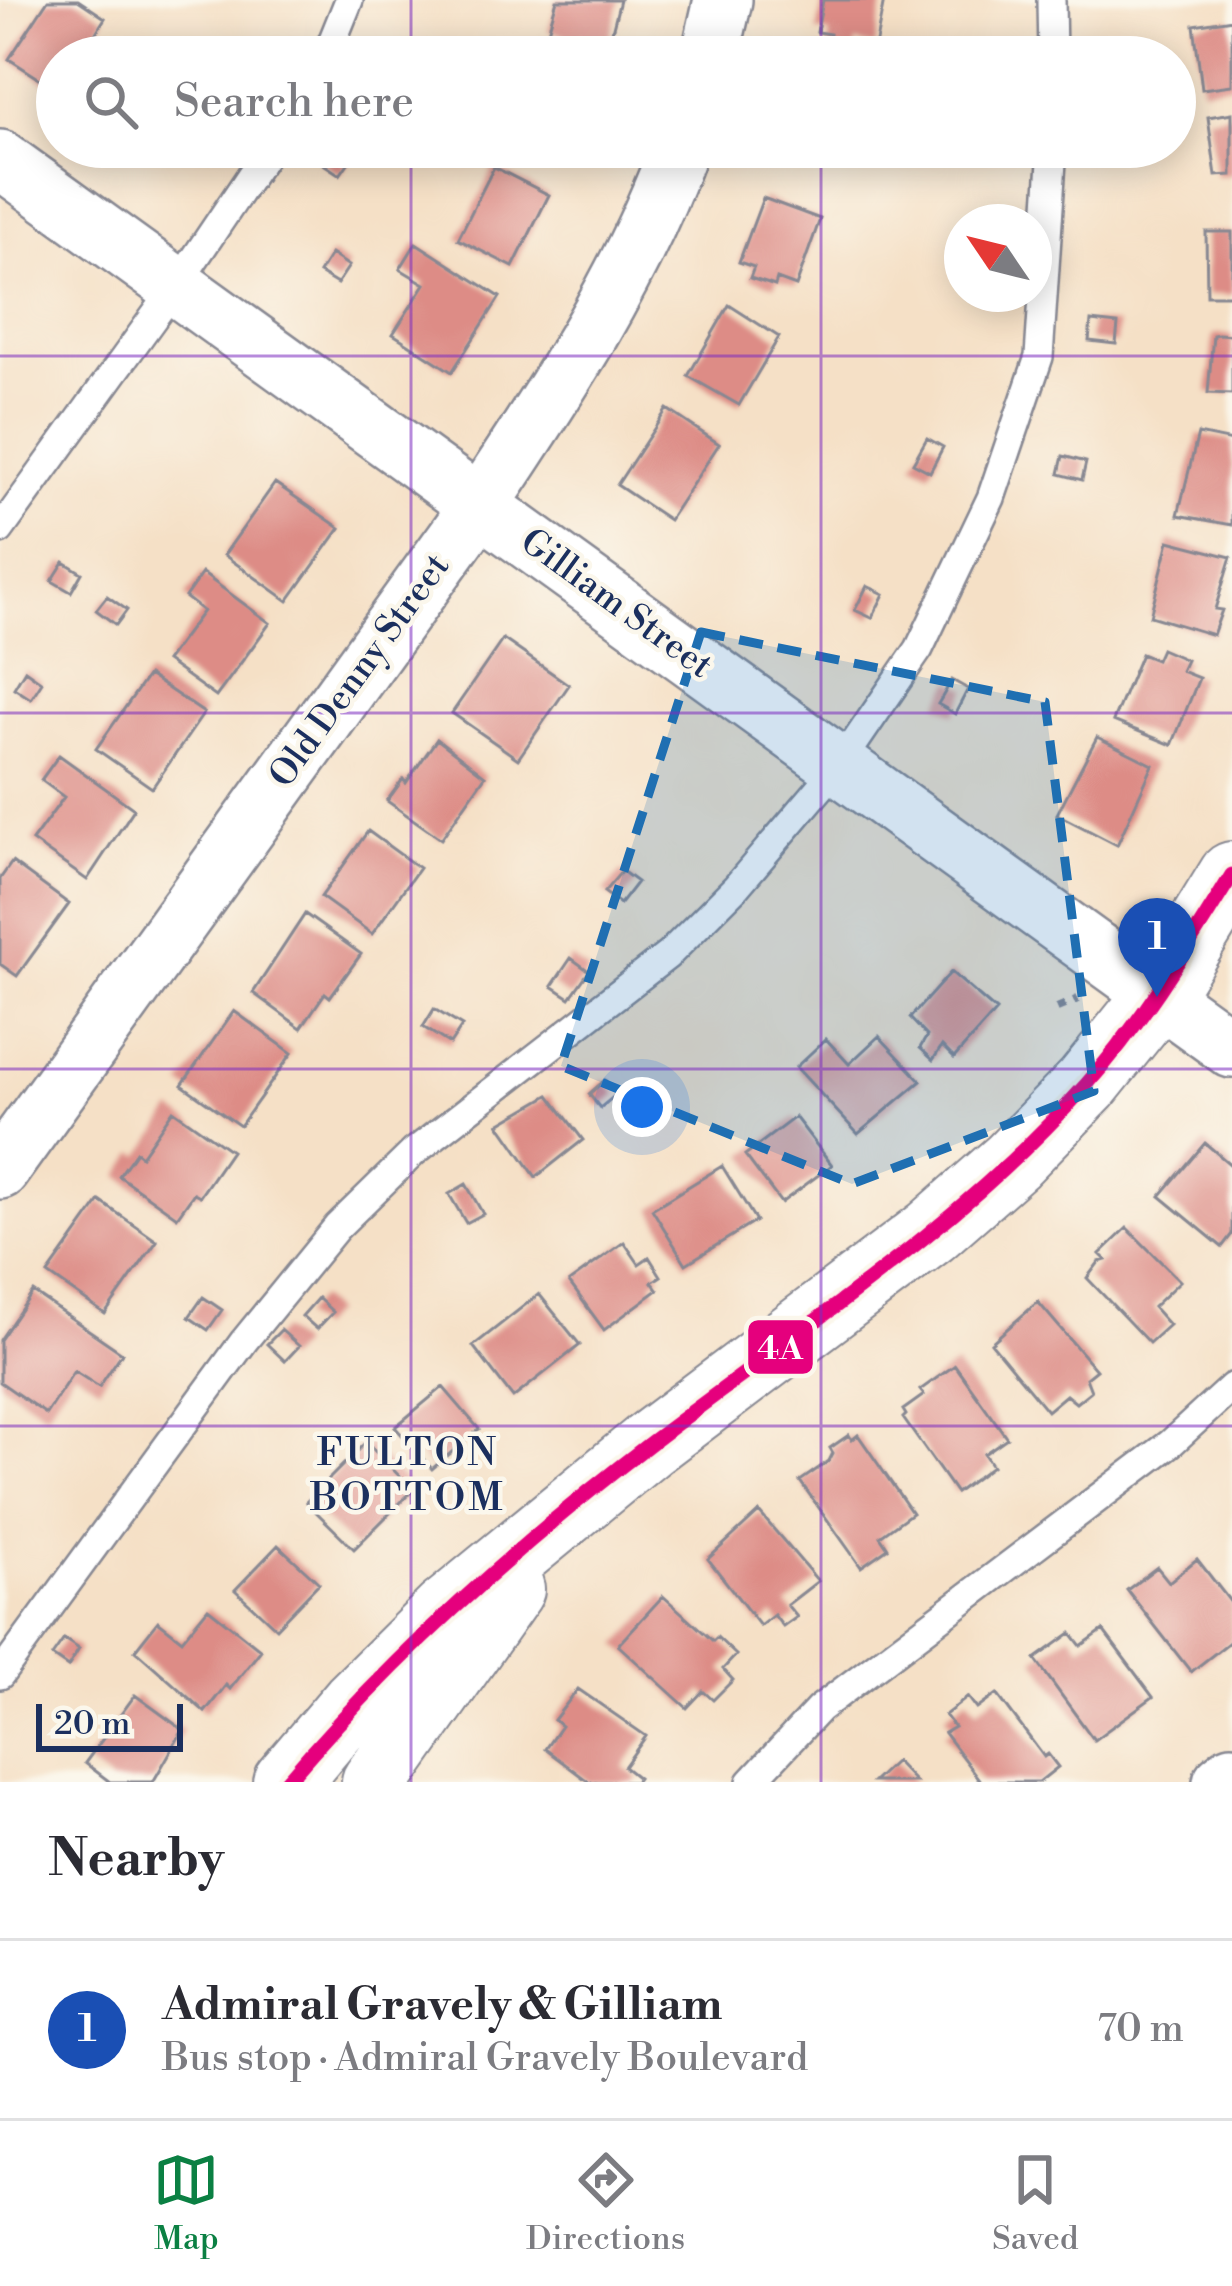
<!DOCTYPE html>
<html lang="en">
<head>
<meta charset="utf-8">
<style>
	:root { --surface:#fff; --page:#f7f7f7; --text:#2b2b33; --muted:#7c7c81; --line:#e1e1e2; --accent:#0b8043 }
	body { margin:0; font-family:"Libre Bodoni",serif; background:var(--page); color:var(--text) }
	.compass { position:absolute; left:944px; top:204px; width:108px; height:108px; border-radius:50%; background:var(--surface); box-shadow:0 6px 30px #0003; rotate:305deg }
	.scale { position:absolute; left:36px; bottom:30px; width:147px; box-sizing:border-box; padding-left:12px; border:6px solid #1b2f5e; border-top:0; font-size:33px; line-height:42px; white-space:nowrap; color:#1b2f5e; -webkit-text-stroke:9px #fbf7ec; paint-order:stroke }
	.you { position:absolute; left:642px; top:1107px; width:42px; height:42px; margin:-30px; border:9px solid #fff; border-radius:50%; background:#1a73e8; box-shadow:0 0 0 18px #1a73e833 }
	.badge { display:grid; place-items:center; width:78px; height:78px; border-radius:50%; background:var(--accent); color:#fff; font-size:39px; font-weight:700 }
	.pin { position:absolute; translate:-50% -99px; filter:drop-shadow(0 3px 6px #0008) }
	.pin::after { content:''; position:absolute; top:63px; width:42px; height:36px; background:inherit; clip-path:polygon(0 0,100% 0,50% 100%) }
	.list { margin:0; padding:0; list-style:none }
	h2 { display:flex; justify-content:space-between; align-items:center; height:156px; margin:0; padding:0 48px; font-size:51px }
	h2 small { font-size:39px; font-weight:400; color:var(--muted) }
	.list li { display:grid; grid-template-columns:78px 1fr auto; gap:36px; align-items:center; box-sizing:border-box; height:180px; padding:0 48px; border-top:3px solid var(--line) }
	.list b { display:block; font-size:45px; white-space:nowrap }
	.list p { margin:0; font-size:39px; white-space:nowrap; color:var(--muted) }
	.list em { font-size:39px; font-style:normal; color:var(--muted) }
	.icon { flex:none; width:66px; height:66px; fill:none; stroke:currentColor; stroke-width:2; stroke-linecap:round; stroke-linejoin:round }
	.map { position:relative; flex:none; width:1232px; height:1782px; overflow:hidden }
	.search { position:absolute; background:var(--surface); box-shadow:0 6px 30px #0003; left:36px; right:36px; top:36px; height:132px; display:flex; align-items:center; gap:30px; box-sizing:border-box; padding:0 42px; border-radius:66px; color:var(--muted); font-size:45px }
	.sheet { height:336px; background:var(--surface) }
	nav { display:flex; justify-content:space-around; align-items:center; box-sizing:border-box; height:168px; border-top:3px solid var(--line); background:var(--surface); font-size:33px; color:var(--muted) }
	nav a { display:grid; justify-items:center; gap:6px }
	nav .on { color:var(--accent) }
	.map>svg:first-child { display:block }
	.building { fill:#dd8c86 }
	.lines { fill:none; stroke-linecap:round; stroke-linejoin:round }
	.service-casing { stroke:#888892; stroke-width:32 }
	.minor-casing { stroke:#888892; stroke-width:62 }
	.tertiary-casing { stroke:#888892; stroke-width:70 }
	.path { stroke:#888892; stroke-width:8; stroke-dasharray:9 9; stroke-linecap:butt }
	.service { stroke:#fff; stroke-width:27 }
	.minor { stroke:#fff; stroke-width:57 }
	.tertiary { stroke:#fff; stroke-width:66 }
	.bus-1-casing { stroke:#fbf7ec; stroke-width:24 }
	.bus-1 { stroke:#e5007d; stroke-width:15 }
	.marked { fill:#1f6fb2; fill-opacity:0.2; stroke:#1f6fb2; stroke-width:9; stroke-dasharray:24 15; stroke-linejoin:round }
	.grid { fill:none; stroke:#7b2cbf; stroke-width:3; stroke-opacity:0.55 }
	.labels { text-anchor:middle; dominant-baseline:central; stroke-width:9; stroke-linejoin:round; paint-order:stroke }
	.street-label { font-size:36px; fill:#1b2f5e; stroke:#fbf7ec }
	.neighbourhood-label { font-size:39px; letter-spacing:3px; fill:#1b2f5e; stroke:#fbf7ec }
	.line-badge { stroke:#fbf7ec; stroke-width:4.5 }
	.badge-label { font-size:33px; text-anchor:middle; font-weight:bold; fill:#fff }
</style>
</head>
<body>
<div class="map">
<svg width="1232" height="1782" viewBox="0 0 1232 1782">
	<rect width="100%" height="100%" fill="#fbf7ec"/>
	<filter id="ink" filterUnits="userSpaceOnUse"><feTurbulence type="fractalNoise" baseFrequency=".00833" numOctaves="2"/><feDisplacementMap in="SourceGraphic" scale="24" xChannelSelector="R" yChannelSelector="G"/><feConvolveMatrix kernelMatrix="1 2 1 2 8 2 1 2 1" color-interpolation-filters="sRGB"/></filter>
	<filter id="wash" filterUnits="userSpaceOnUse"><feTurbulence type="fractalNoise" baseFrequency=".004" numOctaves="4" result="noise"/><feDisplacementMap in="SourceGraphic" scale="48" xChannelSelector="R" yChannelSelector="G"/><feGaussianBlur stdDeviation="2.7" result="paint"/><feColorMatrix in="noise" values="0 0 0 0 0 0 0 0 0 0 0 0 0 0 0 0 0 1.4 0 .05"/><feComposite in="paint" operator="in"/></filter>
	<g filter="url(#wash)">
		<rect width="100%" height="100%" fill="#f5e0c6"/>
		<g id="blocks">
			<!-- building -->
			<path class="building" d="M 48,0 L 78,0 L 105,18 L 86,49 L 90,51 L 86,57 L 57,57 L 57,90 L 9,59 Z
				M 557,0 L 620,0 L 608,47 L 548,31 Z
				M 823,0 L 884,0 L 875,47 L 856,43 L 854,55 L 827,51 L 830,34 L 817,32 Z
				M 1232,19 L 1232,85 L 1202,89 L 1194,25 Z
				M 1232,113 L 1232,175 L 1216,176 L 1208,117 Z
				M 329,147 L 351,159 L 340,175 L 319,161 Z
				M 524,147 L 572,147 L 566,163 Z
				M 791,147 L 841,147 L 836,162 L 807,152 L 801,170 L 785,164 Z
				M 494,167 L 549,195 L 513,267 L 458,239 Z
				M 763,198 L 820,219 L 796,286 L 777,279 L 775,286 L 750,278 L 754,267 L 739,262 Z
				M 1206,232 L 1232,232 L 1232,295 L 1207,295 Z
				M 416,243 L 500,297 L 452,372 L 393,334 L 425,284 L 400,269 Z
				M 331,254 L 349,266 L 337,284 L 319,273 Z
				M 729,305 L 779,337 L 739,405 L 688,376 Z
				M 1091,321 L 1118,324 L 1116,344 L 1089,341 Z
				M 1218,334 L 1232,335 L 1232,394 L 1208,393 L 1213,335 Z
				M 667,409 L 719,444 L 669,520 L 617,485 Z
				M 1198,434 L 1232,441 L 1232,525 L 1178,515 Z
				M 927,438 L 943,447 L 930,472 L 913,463 Z
				M 1063,456 L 1086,462 L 1082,480 L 1059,474 Z
				M 275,483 L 340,528 L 288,601 L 224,555 Z
				M 1169,541 L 1231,557 L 1215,609 L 1222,610 L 1213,635 L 1150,616 Z
				M 64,562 L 82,573 L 71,592 L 52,581 Z
				M 202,573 L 270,623 L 216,697 L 166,661 L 203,611 L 185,597 Z
				M 867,586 L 884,594 L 872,618 L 855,610 Z
				M 107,596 L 127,610 L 116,625 L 96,610 Z
				M 503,639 L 569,685 L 518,759 L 452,713 Z
				M 1161,649 L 1186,660 L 1181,671 L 1199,678 L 1172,745 L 1113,721 L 1141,654 L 1156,660 Z
				M 25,670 L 42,682 L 31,699 L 14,688 Z
				M 148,675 L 204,713 L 152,788 L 96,749 Z
				M 952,680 L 968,689 L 955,714 L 938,704 Z
				M 1097,737 L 1153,765 L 1117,845 L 1057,814 Z
				M 437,739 L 485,776 L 441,839 L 387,801 L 403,779 L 406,783 Z
				M 59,755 L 134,809 L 87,880 L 32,841 L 64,797 L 41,780 Z
				M 368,831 L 419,868 L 372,934 L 321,897 Z
				M 12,862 L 69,904 L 17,976 L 0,964 L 0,879 Z
				M 622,871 L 637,882 L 620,904 L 604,892 Z
				M 305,914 L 361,954 L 330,997 L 325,993 L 301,1028 L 253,993 Z
				M 571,958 L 589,971 L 570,998 L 552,986 Z
				M 951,972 L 996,1011 L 954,1058 L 942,1046 L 933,1060 L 920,1048 L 927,1036 L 910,1018 Z
				M 434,1009 L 462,1026 L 450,1044 L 423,1027 Z
				M 234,1011 L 292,1053 L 240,1126 L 182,1085 Z
				M 879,1036 L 921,1081 L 858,1134 L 796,1067 L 826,1039 L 849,1064 Z
				M 605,1080 L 617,1094 L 600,1108 L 589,1094 Z
				M 549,1095 L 583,1140 L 536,1177 L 499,1124 Z
				M 173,1110 L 231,1151 L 200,1196 L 194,1193 L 177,1217 L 119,1176 L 136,1152 L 141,1156 Z
				M 795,1117 L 832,1165 L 781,1203 L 745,1155 Z
				M 1205,1143 L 1232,1166 L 1232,1234 L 1222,1247 L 1160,1196 Z
				M 722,1166 L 756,1221 L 686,1264 L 652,1209 Z
				M 466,1184 L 483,1214 L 466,1223 L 449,1194 Z
				M 100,1201 L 157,1241 L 105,1314 L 48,1274 Z
				M 1127,1228 L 1180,1281 L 1153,1307 L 1169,1325 L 1149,1343 L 1087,1278 L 1099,1262 L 1106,1260 L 1100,1254 Z
				M 624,1242 L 639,1264 L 649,1257 L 661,1276 L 652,1282 L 658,1290 L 604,1330 L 569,1282 Z
				M 33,1292 L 122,1353 L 99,1387 L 74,1371 L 46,1414 L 0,1382 L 0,1340 Z
				M 539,1294 L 580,1345 L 513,1398 L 473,1346 Z
				M 203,1297 L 222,1310 L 208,1330 L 189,1317 Z
				M 318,1298 L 333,1312 L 317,1329 L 302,1316 Z
				M 1038,1302 L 1096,1370 L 1086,1378 L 1091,1391 L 1076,1403 L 1066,1395 L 1047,1411 L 991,1343 Z
				M 281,1330 L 299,1346 L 285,1361 L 267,1344 Z
				M 955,1365 L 1007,1438 L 984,1454 L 992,1466 L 956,1493 L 903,1418 L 906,1415 L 903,1410 L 924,1395 L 920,1390 Z
				M 443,1387 L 479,1429 L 432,1469 L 395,1427 Z
				M 849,1435 L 852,1440 L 858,1435 L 912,1513 L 880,1536 L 888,1548 L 861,1567 L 800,1481 L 829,1461 L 833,1453 L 830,1448 Z
				M 366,1442 L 413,1490 L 354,1549 L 306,1502 Z
				M 759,1512 L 818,1581 L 787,1605 L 797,1617 L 783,1627 L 774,1615 L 760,1626 L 708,1559 Z
				M 278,1545 L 319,1583 L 276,1628 L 235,1590 Z
				M 1197,1559 L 1232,1604 L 1232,1640 L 1191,1672 L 1127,1590 L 1157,1567 L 1169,1582 Z
				M 663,1596 L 713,1641 L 717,1637 L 736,1655 L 723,1669 L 733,1680 L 713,1700 L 703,1691 L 687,1708 L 618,1645 Z
				M 208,1608 L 261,1650 L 230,1689 L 226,1685 L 205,1712 L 135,1650 L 158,1621 L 182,1640 Z
				M 1103,1630 L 1153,1697 L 1094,1740 L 1035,1659 L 1071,1633 L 1081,1646 Z
				M 64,1639 L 79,1649 L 68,1667 L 52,1656 Z
				M 578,1689 L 646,1736 L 624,1767 L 638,1778 L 635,1782 L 589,1782 L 545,1749 L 561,1726 L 554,1720 Z
				M 997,1694 L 1044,1757 L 1048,1754 L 1058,1767 L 1039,1782 L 981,1782 L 944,1733 L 954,1727 L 945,1715 L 968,1697 L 977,1709 Z
				M 135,1695 L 183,1730 L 153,1782 L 110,1782 L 85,1763 Z
				M 895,1761 L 915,1782 L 873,1782 Z"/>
		</g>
	</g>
	<g filter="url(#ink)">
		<use href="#blocks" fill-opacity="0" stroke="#888892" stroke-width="3"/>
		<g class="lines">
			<defs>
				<path id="service" d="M 1051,0 L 1052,57
					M 326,57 L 349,0
					M 0,530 L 177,285 L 270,147
					M 0,1675 L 244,1341 L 337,1227 L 414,1152 L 668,955 L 736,887 L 839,766 L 871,719 L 919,649 L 991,498 L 1039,357 L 1053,147
					M 751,1782 L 819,1709 L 1171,1443 L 1232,1387"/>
				<path id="minor" d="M 710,57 L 723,0
					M 0,159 L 1232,1049
					M 0,1170 L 480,505 C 557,390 632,277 679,147
					M 1222,1782 L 1232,1774"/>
				<path id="tertiary" d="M 286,1782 L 354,1702 L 445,1612 L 647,1446 L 931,1232 L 1012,1161 L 1087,1084 L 1157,997 L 1232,875
					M 375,1782 L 511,1589"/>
			</defs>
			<!-- service casing -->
			<use href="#service" class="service-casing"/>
			<!-- minor casing -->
			<use href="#minor" class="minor-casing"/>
			<!-- tertiary casing -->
			<use href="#tertiary" class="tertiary-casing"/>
			<!-- path -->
			<path class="path" d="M 1057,1008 L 1078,999"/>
			<!-- service -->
			<use href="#service" class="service"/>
			<!-- minor -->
			<use href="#minor" class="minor"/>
			<!-- tertiary -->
			<use href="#tertiary" class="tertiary"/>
			<defs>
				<path id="bus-1" d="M 286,1782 C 395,1654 519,1544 652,1442 C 801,1329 962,1225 1087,1084 C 1144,1020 1187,948 1232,875"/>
			</defs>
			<!-- bus-1 casing -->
			<use href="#bus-1" class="bus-1-casing"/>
			<!-- bus-1 -->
			<use href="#bus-1" class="bus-1"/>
		</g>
	</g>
	<!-- marked area -->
	<path class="marked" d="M 701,632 L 1045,702 L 1094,1091 L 852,1184 L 561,1066 Z"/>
	<!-- grid -->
	<path class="grid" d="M 411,0 L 411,57M 821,0 L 821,57M 411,147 L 411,1782M 821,147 L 821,1782M 0,356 L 1232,356M 0,713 L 1232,713M 0,1069 L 1232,1069M 0,1426 L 1232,1426"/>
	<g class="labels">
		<!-- street labels -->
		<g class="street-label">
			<text transform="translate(616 604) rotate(36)">Gilliam Street</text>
			<text transform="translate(360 671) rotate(-54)">Old Denny Street</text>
		</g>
		<!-- neighbourhood labels -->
		<g class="neighbourhood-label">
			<text x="408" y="1453">FULTON<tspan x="408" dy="45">BOTTOM</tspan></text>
		</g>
	</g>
	<rect class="line-badge" x="746" y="1318" width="69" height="58" rx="12" fill="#e5007d"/>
	<g class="badge-label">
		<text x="780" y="1359">4A</text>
	</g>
</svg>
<svg class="compass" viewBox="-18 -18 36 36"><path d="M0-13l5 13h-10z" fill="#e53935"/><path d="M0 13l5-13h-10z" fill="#7c7c81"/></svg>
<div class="scale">20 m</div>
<div class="you"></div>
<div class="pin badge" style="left:1157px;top:997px;background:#1a4fb4">1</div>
<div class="search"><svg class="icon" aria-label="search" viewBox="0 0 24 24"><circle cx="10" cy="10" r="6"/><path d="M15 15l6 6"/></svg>Search here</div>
</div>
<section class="sheet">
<h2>Nearby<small></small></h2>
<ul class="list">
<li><span class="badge" style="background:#1a4fb4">1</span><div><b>Admiral Gravely &amp; Gilliam</b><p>Bus stop · Admiral Gravely Boulevard</p></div><em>70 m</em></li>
</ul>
</section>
<nav>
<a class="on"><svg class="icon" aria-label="map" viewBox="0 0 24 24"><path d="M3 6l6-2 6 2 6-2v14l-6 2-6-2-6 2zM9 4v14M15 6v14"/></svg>Map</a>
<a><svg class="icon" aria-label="directions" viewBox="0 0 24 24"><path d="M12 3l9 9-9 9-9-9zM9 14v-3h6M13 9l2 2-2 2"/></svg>Directions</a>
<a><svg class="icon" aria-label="saved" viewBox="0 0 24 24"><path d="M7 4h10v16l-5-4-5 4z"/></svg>Saved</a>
</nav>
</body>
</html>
